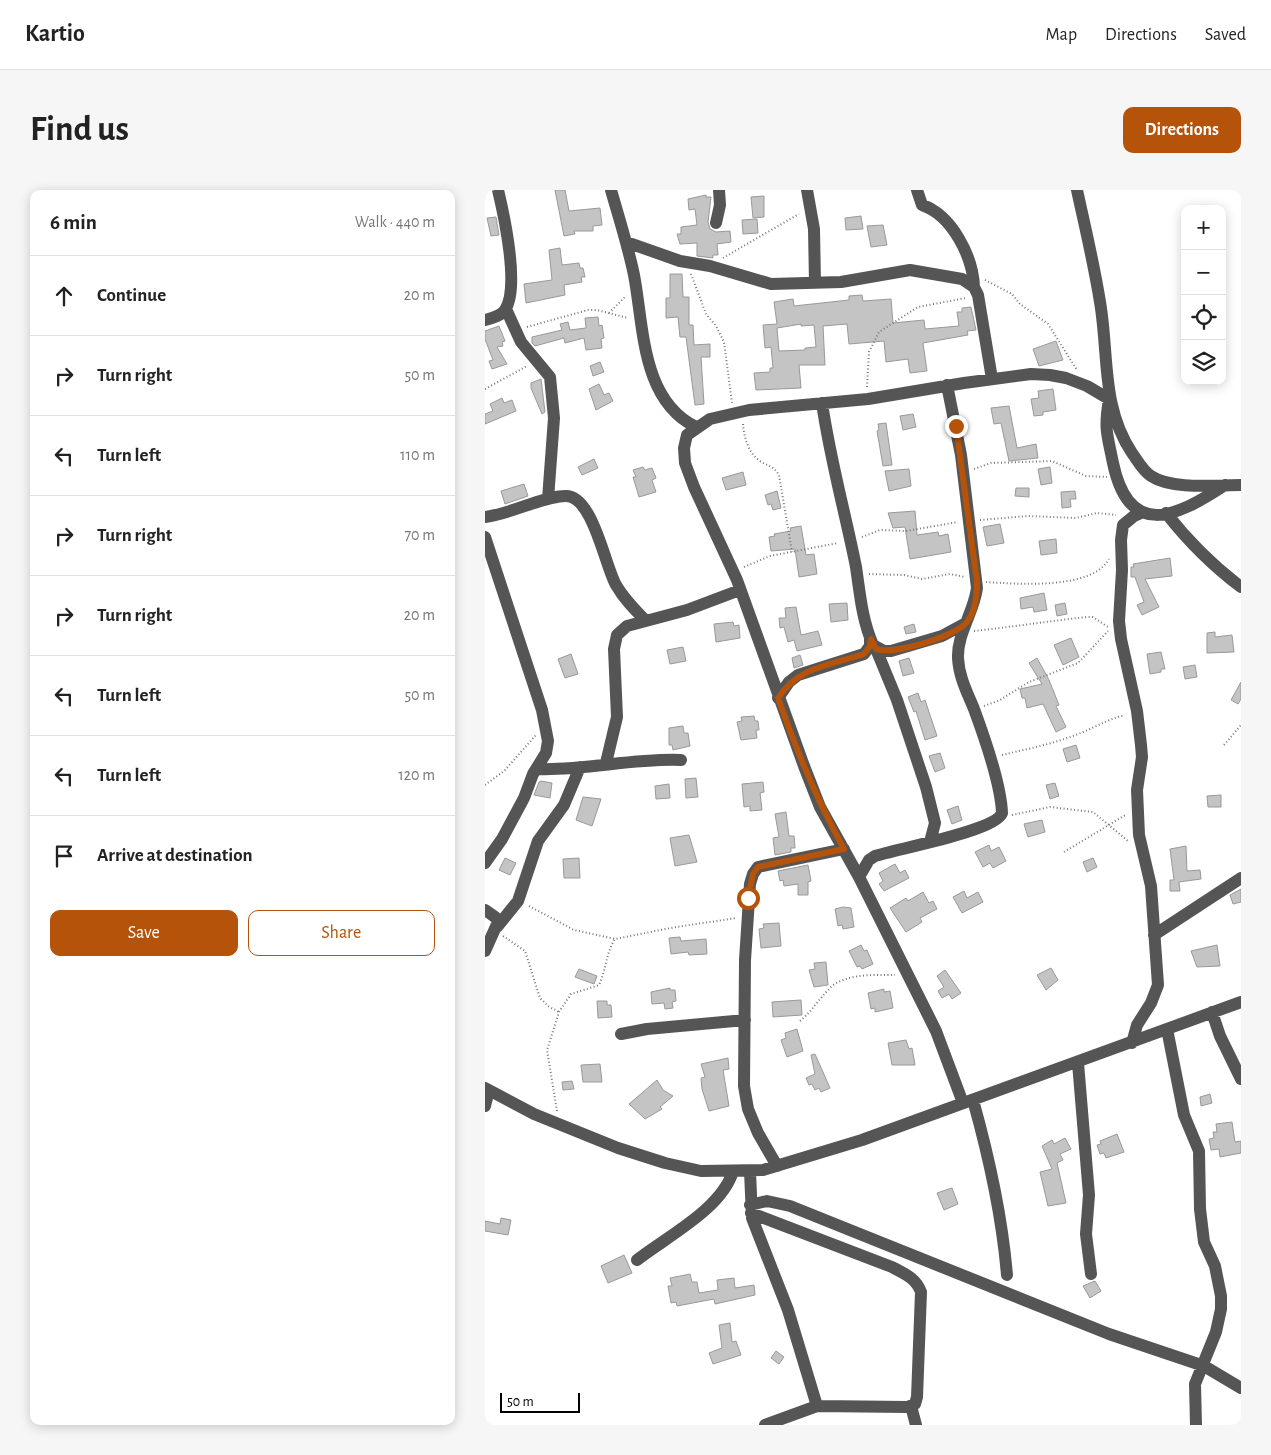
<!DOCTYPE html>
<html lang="en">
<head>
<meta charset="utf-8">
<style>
	:root { --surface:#fff; --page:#f6f6f6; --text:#222; --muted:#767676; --line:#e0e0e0; --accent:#b45309 }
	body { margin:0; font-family:"Alegreya Sans",sans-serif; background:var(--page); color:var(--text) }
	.controls { position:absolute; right:15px; top:15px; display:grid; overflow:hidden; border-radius:10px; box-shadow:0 2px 12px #0003 }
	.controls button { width:45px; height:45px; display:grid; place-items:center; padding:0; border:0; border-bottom:1px solid var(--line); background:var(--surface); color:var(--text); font:25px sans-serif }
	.scale { position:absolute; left:15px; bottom:12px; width:80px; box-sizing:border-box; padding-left:5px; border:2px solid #000; border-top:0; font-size:14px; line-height:18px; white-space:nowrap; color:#000; -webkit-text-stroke:4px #fff; paint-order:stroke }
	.stop { position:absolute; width:15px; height:15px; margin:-11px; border:4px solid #b45309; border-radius:50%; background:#fff }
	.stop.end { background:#b45309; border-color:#fff; box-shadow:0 1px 5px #0008 }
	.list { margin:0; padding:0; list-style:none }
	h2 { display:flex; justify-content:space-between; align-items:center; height:65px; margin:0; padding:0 20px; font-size:21px }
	h2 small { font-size:16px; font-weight:400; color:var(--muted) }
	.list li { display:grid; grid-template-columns:32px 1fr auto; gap:15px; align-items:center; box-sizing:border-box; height:80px; padding:0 20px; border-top:1px solid var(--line) }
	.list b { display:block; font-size:19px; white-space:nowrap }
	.list em { font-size:16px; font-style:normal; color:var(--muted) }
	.actions { display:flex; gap:10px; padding:15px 20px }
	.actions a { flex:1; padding:11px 0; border:1px solid var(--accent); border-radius:10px; text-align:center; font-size:18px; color:var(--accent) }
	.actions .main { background:var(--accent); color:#fff }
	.icon { flex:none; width:28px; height:28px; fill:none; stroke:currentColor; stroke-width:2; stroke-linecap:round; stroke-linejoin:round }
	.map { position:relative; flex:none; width:756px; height:1235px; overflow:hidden; border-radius:10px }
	header { display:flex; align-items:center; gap:30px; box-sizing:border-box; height:70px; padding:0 25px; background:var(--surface); border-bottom:1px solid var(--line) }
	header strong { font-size:24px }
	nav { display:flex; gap:28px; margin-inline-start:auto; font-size:18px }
	.intro { display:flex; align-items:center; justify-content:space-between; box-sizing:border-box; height:120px; padding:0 30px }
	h1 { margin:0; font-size:35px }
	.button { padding:12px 22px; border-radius:10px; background:var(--accent); color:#fff; font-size:18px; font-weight:700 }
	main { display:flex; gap:30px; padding:0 30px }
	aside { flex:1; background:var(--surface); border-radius:10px; box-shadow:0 2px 12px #0003 }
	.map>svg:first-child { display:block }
	.building { fill:#c4c4c4; stroke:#999; fill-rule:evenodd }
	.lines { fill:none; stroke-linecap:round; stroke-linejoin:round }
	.path { stroke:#777; stroke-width:2; stroke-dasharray:1 2.5; stroke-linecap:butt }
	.minor { stroke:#555; stroke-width:12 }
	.route { stroke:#b45309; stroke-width:6 }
</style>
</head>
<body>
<header>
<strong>Kartio</strong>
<nav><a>Map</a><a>Directions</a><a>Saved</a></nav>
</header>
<div class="intro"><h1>Find us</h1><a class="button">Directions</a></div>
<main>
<aside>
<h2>6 min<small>Walk · 440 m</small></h2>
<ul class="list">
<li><svg class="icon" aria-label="ahead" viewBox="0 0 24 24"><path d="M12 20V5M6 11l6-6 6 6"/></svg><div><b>Continue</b></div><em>20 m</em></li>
<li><svg class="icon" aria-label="right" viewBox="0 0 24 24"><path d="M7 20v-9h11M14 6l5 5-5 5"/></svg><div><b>Turn right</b></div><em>50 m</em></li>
<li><svg class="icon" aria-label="left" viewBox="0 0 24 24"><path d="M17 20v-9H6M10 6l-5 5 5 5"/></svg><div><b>Turn left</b></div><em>110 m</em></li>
<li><svg class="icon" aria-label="right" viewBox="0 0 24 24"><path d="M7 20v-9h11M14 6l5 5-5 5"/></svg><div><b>Turn right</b></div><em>70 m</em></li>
<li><svg class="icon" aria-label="right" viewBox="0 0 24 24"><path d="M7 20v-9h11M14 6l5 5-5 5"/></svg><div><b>Turn right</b></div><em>20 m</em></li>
<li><svg class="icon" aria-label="left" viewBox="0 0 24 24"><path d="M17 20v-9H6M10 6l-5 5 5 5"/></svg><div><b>Turn left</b></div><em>50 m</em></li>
<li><svg class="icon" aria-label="left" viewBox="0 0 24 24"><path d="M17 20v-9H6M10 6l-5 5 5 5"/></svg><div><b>Turn left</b></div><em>120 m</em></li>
<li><svg class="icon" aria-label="arrive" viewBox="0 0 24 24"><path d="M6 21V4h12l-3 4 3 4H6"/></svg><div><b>Arrive at destination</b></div></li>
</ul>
<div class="actions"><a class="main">Save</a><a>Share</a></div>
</aside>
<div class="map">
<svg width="756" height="1235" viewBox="0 0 756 1235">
	<rect width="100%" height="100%" fill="#fff"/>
	<!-- building -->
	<path class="building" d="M 70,0 L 80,0 L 84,21 L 115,18 L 117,35 L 108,36 L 108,41 L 89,41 L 90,44 L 79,46 Z
		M 221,5 L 221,7 L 226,7 L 223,32 L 225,39 L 231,42 L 245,41 L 246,52 L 232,54 L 233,65 L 228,65 L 228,68 L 212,66 L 212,53 L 195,54 L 192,44 L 196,44 L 196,37 L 212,35 L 210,19 L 204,20 L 203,9 Z
		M 279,6 L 279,27 L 268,28 L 266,7 Z
		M 376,26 L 378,39 L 361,40 L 360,28 Z
		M 11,27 L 14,45 L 6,46 L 2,28 Z
		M 272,29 L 273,43 L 258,44 L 257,30 Z
		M 398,35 L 402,55 L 386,57 L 382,36 Z
		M 75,58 L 77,75 L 94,73 L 95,78 L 98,78 L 100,87 L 96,87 L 97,92 L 79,95 L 80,105 L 41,113 L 39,94 L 67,90 L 64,60 Z
		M 185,84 L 197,84 L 198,107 L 204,107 L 204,135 L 208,135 L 209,155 L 225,154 L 225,167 L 216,167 L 219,214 L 210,215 L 201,147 L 195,147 L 193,127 L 181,128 L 181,108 L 185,108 Z
		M 377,105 L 378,111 L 406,109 L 408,133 L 439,130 L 440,139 L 474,136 L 472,122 L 477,122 L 477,118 L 486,117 L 491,140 L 482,141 L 483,145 L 438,153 L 442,181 L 425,183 L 423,169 L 401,172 L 399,151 L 364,154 L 362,134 L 338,136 L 340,175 L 314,175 L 316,198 L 271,200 L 269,183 L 285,182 L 285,178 L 288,178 L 286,157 L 280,158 L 278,135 L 292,134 L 289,112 L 308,109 L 309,116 L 364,110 L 364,106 ZM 316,134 L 316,136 L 329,135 L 331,157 L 320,158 L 320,160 L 294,161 L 292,138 Z
		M 113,127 L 114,136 L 117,135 L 119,148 L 116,149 L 117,158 L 101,160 L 99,148 L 80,153 L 79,148 L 50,156 L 47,153 L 47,147 L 77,140 L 75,134 L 83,132 L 85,140 L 101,138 L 100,128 Z
		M 14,136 L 20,151 L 17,152 L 18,156 L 12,157 L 22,174 L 7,179 L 4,171 L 8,170 L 0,149 L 0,141 Z
		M 571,151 L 578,170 L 554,176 L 548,159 Z
		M 115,172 L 119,182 L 108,186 L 105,176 Z
		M 56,189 L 60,222 L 57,224 L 46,198 L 46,193 Z
		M 114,194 L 119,205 L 124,203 L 128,211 L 111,220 L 104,199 Z
		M 568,199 L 571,220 L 558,222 L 558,225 L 549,226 L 546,209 L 554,208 L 553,201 Z
		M 17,208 L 19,213 L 27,210 L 31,221 L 0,234 L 0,224 L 8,221 L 5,214 Z
		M 524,216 L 532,258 L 551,254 L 553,268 L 524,271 L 516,233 L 509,234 L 506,218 Z
		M 428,224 L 431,237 L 418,240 L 415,226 Z
		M 401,233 L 407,275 L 398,276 L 392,241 L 394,240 L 393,234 Z
		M 109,269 L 113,278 L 97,285 L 93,277 Z
		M 158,277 L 160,280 L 167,278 L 171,288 L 167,290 L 171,302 L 154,307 L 148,287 L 151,287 L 148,280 Z
		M 565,277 L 567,293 L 556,295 L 553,279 Z
		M 424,279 L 426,296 L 404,301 L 400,281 Z
		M 258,282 L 261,295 L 241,300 L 237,288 Z
		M 39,294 L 43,306 L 20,314 L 16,301 Z
		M 531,298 L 544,298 L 544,307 L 530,306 Z
		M 292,301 L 296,318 L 288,320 L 286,314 L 283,315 L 280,305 Z
		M 590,301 L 591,309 L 585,309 L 586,317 L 577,318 L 576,302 Z
		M 430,321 L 432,345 L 453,342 L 454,346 L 463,344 L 466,362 L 425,369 L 420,337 L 408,338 L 403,323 Z
		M 515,334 L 519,353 L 502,356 L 498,337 Z
		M 316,336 L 321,365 L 329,364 L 332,384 L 314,387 L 310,359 L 286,361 L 284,347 L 290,346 L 289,344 L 306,341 L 305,338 Z
		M 571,349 L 572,363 L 556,365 L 554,351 Z
		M 685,368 L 687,386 L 660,389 L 674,417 L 657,425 L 652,415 L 659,412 L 650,387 L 646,387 L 646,377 L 649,377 L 648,374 Z
		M 559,403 L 562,420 L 549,422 L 548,417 L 536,419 L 535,408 Z
		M 362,413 L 363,430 L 346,432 L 344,414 Z
		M 580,413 L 582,424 L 572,426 L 570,415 Z
		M 311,417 L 316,445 L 333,441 L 337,455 L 312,461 L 309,450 L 303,452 L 299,437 L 295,438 L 294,428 L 301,428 L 300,418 Z
		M 248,432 L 249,436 L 254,435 L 255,448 L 231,452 L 229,434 Z
		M 429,434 L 431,442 L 421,444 L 419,437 Z
		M 730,442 L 730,447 L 747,445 L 749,462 L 722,463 L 722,443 Z
		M 586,448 L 594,467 L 578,475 L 569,455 Z
		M 198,457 L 201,471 L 185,474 L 182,460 Z
		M 676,462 L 680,479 L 676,479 L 676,482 L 665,484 L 662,464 Z
		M 86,464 L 93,484 L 80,488 L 73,469 Z
		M 315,465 L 318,475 L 309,478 L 307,468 Z
		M 424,468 L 429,483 L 418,486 L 414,471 Z
		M 552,468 L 564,490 L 574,515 L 571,516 L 581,537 L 571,542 L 558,514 L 542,518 L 540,508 L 537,508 L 535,499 L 557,494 L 544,473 Z
		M 710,475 L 712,487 L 700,489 L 698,477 Z
		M 756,492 L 756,509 L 753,514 L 746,510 Z
		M 433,503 L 436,512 L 440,510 L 452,546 L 440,550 L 431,521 L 429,522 L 423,507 Z
		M 269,526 L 270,531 L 273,531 L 274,540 L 271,540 L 272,548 L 256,550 L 252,532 L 257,531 L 256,527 Z
		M 198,536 L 199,543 L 203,543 L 205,556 L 188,560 L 187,555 L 184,555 L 184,538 Z
		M 591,555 L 595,568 L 582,572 L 578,559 Z
		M 455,563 L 460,578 L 450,582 L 444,566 Z
		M 211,588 L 213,607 L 201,608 L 200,589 Z
		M 56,591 L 67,593 L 65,608 L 49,605 L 54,592 Z
		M 278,592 L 279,602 L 275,603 L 277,620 L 265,621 L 265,616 L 259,617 L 257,594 Z
		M 570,593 L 574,606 L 565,609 L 561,595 Z
		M 184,594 L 185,608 L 171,609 L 170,596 Z
		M 736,605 L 736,617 L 723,617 L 722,606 Z
		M 98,607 L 116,609 L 107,636 L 91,630 Z
		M 473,616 L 477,630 L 467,634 L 462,620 Z
		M 301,622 L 304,646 L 309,646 L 310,658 L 306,658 L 306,662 L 290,665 L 288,648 L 294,647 L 290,624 Z
		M 557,630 L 560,642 L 543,647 L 539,634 Z
		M 204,645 L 212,672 L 190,676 L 185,648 Z
		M 504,655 L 506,661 L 514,657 L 521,671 L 508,678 L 505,673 L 498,677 L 490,662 Z
		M 701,656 L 702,681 L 715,680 L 716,689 L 694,692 L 695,701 L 685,701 L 685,690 L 689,690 L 685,659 Z
		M 20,668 L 31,673 L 25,685 L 14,680 Z
		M 94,668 L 95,688 L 79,688 L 78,669 Z
		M 608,668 L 612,677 L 602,682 L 598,672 Z
		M 410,674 L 415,683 L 420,680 L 424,688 L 399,701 L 394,694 L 398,691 L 394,683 Z
		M 323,675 L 326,691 L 323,692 L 323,705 L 313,705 L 313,694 L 299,696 L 298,690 L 295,691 L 293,681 Z
		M 756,699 L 756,712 L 748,714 L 745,705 Z
		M 479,701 L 482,708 L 493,702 L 498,712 L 477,723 L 468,707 Z
		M 438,702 L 444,713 L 448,711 L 452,719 L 435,728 L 437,732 L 421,742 L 405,718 L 421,708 L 423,711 Z
		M 358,717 L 366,718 L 369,737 L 358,739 L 357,735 L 353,736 L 350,719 Z
		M 294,733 L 296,756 L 276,758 L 274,739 L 279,738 L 278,734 Z
		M 195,747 L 196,751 L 221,749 L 222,764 L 204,765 L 203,762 L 186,764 L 184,748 Z
		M 376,755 L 379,761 L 382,760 L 388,774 L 377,779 L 375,776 L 372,777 L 364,761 Z
		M 732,755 L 735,776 L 712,777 L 706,761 Z
		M 341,772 L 343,795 L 329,797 L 324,780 L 330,779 L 329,773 Z
		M 566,778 L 573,790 L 561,800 L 552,785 Z
		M 94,779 L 112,786 L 109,794 L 90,787 Z
		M 460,780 L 476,803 L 467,809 L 464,804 L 457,808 L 453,801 L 459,797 L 452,786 Z
		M 185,798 L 185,800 L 190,800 L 191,811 L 187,812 L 188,818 L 180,819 L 179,813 L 167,814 L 166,802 Z
		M 399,799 L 399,802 L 405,801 L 408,818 L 390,822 L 390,818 L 386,819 L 383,803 Z
		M 316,810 L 317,825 L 288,827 L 287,812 Z
		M 112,811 L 122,811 L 122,815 L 126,815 L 127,827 L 113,828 Z
		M 312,839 L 318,861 L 302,867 L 296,850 L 301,848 L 300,843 Z
		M 421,850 L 424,859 L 427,858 L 430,875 L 407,875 L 403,853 Z
		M 330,864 L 345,898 L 336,902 L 334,898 L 330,900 L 327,894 L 324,895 L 321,888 L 330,884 L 326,865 Z
		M 243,868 L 244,879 L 238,880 L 244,916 L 224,921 L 217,899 L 216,888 L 220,887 L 216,874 Z
		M 115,874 L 117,892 L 98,892 L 96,875 Z
		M 172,890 L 178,900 L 188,906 L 175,917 L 177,919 L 160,929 L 144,914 Z
		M 87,891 L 89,899 L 78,900 L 77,892 Z
		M 725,904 L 727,913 L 716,916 L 715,907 Z
		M 747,932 L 750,952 L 756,951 L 756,963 L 735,967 L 734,959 L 726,960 L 724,949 L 729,948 L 728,942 L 732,942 L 731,934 Z
		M 632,944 L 639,962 L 621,968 L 619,963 L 615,964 L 612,955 L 616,954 L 615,951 Z
		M 580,948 L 586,959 L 575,964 L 578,970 L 572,973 L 581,1013 L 563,1016 L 555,982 L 567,979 L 557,956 L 567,950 L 569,954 Z
		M 467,998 L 473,1014 L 459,1020 L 452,1003 Z
		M 16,1028 L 26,1030 L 23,1045 L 0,1041 L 0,1031 L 15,1034 Z
		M 139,1065 L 147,1083 L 123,1093 L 116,1076 Z
		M 205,1084 L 207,1092 L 212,1092 L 214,1103 L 233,1100 L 232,1090 L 249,1088 L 250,1098 L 269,1095 L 270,1105 L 230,1114 L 229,1109 L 192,1116 L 191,1112 L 186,1113 L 183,1096 L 187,1096 L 185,1088 Z
		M 610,1091 L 616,1101 L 605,1108 L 598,1096 Z
		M 245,1133 L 247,1152 L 251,1151 L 256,1165 L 228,1174 L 224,1163 L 237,1158 L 234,1135 Z
		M 291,1161 L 299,1167 L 294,1174 L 286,1168 Z"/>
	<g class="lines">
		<!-- path -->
		<path class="path" d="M 238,68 L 314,24
			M 206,84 L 221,124 L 231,136 L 239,152 L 247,213
			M 500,90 L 527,104 L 535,114 L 563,134 L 592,180
			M 124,123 L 140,107
			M 42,137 L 103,120 L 112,120 L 143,128
			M 382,197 L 384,162 L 394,142 L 433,117 L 481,108
			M 0,199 L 42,176
			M 258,234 C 259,247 263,263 275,271 C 282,276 289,276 294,285 L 307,362
			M 489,279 L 506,273 L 567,271 L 601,286 L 622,287
			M 495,330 L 543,326 L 591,328 L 612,323 L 631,325
			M 377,347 L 395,340 L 421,341 L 473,332
			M 259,377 L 285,366 L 353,353
			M 384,384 L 419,385 L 437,389 L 465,384 L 480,387
			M 501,392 C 533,394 607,400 624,369
			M 489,441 C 527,437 564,431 602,427 L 608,427 L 623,437
			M 499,516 L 515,510 L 544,492 L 593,473 L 623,441
			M 739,555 L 756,535
			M 517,565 C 542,559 568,554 593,544 C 609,538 623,529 640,525
			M 0,595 L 19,581 L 51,545
			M 527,625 L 565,617 L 608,622 L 643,651
			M 579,662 L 642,624
			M 44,716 L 89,740 L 130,749 L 191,737 L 252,728
			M 18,746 L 40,761 L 55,808 L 63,816 L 74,822
			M 315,831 C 327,821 334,809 345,798 C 360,783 391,785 410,785
			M 72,921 L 62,860 L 74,822 L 86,804 L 114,795 C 121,780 121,763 130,749"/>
		<!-- minor -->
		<path class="minor" d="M 126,0 C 134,28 143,56 149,85 C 159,137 156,210 211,237
			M 322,0 L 329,39 L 330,93
			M 432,0 L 437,15 C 467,25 488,67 489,97
			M 592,0 C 600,37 609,74 615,112 C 624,164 616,217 647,263 C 653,271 657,280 666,286 C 687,300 731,295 756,295
			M 231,33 L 235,15 L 234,0
			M 141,52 L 195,71 L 225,76 L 286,94 L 356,92 L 425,80 L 477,89 L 489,97 L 493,105 L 507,189
			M 21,119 L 36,152 L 65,187 L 69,228 L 63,309
			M 0,130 C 7,128 16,126 20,120 C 35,98 19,25 13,0
			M 337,213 C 345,269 360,322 371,377 C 375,404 377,430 388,455 L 399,461 L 406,461 L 457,446 L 481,433
			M 681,323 C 703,351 728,376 756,397
			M 0,327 C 26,324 58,306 81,306 C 108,306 120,376 131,395 C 139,409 150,420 161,431
			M 0,347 L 57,520 L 63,551 L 61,563 L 48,584 L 39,608 L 17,649 L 0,673
			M 391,459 L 412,510 L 441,597 L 450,633 L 445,652
			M 293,508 L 304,492 L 313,485 L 379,464 L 385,456 L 385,449
			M 121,573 L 132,527 L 129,459 L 132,445 L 142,436 L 202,420 L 255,400
			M 52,579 C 100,581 147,568 196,570
			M 374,687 L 384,670 L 390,666 C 411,659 511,641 517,623 C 516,596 499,546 489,519 C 482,502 474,487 473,468 C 472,444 489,422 492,398 L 476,265 L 462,195
			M 0,720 L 10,727 L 13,732 L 0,761
			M 12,737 L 33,711 L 53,651 L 79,615 L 95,577
			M 669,745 L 756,688
			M 727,822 L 735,846 L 756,889
			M 682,839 L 699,925 L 714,961 L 715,1019 L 719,1052 L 730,1076 L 736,1106 L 736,1119 L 731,1142 L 710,1194 L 711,1235
			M 136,844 L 162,839 L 260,830
			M 647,853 L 652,835 L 666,813 L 673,795 L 666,696 L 654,645 L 652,600 L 657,567 L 656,555 L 652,521 L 636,449 L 634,431 L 637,380 L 636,350 L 638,335 L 649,326 L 656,323
			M 593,873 L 604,1005 L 601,1044 L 606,1084
			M 0,898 L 49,924 L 133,958 L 180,973 L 216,981 L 278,980 L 377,950 L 756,812
			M 488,910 C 504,967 517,1026 522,1085
			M 478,913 L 451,841 L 374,687 L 335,617 L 319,576 L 252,390 L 209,297 L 200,273 L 199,258 L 202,245 L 225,229 L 264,220 L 383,209 L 479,193 L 546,184 L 565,185 L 581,188 L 602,196 L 624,209 C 619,240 622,243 628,273 C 644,349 690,328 740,295
			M 0,916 L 4,900
			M 292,976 L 273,943 L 263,919 L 259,896 L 260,770 L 265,694 L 268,684 L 273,677 L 359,659
			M 265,981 L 267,1028 L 303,1120 L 332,1216
			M 265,1015 L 282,1011 L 305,1016 L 624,1144 L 719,1176 L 756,1198
			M 266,1023 L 407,1077 C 420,1084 431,1088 436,1102 L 432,1207 L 430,1214 L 422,1217 L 332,1216 L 280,1235
			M 152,1070 C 181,1047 237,1019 248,981
			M 426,1216 L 431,1235"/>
	</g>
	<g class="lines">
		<!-- route -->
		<path class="route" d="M 263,708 L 268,684 L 273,677 L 359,659 C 332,610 311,560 293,508 C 314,476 346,475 379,464 L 385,456 L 386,449 L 391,459 C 408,465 470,447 482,432 C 490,422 492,404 492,392 L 471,236"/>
	</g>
</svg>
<div class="controls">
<button>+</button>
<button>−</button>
<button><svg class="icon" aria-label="locate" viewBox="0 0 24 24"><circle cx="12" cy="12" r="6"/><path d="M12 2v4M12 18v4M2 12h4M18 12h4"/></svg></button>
<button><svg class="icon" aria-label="layers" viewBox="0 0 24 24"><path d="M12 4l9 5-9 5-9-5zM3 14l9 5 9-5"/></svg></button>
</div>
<div class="scale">50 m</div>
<div class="stop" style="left:263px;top:708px"></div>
<div class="stop end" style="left:471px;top:236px"></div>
</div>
</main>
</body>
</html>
